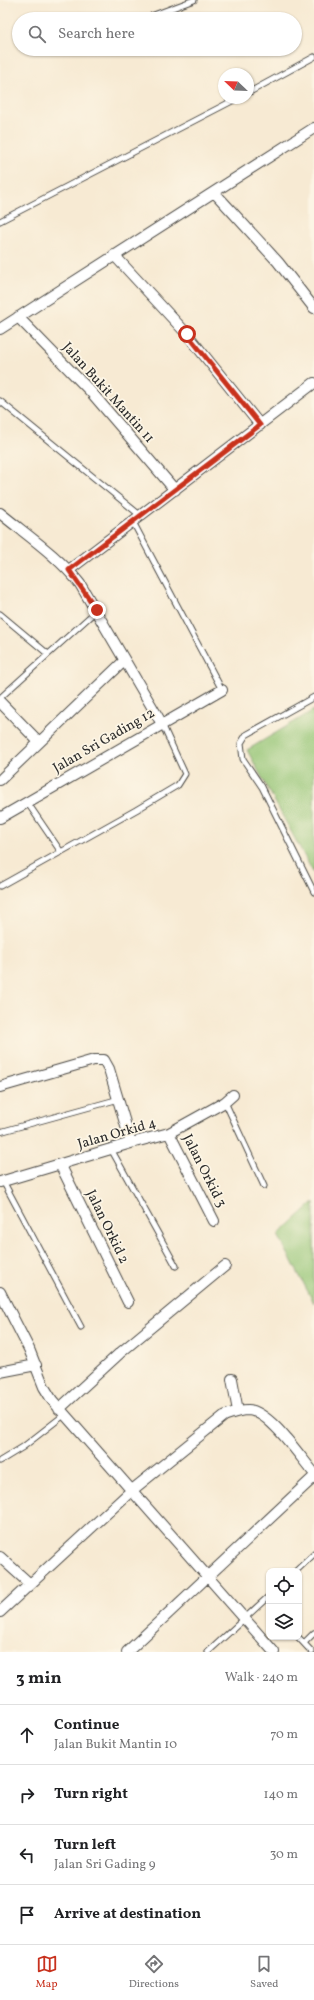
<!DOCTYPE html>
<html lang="en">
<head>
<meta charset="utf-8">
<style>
	:root { --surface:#fff; --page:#f2f2f2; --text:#202124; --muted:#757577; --line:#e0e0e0; --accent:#c8321e }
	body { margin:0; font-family:Vollkorn,serif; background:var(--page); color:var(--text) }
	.controls { position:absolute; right:12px; bottom:12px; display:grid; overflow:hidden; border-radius:8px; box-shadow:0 1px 3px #0004 }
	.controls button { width:36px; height:36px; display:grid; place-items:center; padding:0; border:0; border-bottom:1px solid var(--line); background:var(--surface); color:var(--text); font:20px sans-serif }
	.compass { position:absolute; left:218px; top:68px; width:36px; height:36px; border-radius:50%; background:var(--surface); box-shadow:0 1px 3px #0004; rotate:293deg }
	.stop { position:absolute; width:12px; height:12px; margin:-9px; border:3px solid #c8321e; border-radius:50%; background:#fff }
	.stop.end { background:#c8321e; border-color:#fff; box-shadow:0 1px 4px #0008 }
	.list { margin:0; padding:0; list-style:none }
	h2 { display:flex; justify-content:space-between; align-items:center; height:52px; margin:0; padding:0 16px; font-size:17px }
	h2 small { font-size:13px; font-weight:400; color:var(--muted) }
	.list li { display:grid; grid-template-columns:26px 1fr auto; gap:12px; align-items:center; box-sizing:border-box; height:60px; padding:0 16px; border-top:1px solid var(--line) }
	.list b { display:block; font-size:15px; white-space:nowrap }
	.list p { margin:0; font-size:13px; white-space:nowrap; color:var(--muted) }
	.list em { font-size:13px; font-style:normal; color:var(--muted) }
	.icon { flex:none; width:22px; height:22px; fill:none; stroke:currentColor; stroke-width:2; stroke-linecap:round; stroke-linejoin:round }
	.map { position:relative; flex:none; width:314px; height:1652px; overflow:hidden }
	.search { position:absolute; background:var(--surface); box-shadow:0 1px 3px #0004; left:12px; right:12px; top:12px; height:44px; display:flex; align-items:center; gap:10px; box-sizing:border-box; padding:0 14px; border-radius:22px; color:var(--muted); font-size:15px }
	.sheet { height:292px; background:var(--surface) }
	nav { display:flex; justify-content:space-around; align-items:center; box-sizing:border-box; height:56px; border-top:1px solid var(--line); background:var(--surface); font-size:11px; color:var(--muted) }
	nav a { display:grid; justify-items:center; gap:2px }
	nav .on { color:var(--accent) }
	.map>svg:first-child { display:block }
	.green { fill:#94c575; stroke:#607850 }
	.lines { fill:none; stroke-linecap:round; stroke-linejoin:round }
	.service-casing { stroke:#4a4844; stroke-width:7 }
	.minor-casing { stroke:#4a4844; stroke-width:12 }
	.service { stroke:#fff; stroke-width:5 }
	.minor { stroke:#fff; stroke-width:10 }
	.route { stroke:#c8321e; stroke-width:5 }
	.labels { text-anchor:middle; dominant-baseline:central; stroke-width:3.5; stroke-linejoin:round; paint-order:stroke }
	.street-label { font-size:14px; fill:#2b2b2b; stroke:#fcf5e5 }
</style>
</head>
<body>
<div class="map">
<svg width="314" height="1652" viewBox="0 0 314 1652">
	<rect width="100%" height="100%" fill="#fcf5e5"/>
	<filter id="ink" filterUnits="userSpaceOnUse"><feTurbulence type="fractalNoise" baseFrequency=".025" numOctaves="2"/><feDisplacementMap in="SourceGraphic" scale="8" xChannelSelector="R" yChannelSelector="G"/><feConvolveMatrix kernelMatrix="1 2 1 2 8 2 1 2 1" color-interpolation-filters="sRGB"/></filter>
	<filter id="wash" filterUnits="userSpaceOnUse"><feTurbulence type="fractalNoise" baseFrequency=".012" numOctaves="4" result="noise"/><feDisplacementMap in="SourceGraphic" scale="16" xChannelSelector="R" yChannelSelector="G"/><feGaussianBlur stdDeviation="0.9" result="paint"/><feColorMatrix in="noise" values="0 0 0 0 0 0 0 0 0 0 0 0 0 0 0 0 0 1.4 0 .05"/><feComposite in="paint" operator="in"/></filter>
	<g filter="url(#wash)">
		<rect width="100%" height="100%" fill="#f7ead3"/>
		<!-- green -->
		<path class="green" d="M 314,710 L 314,874 L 247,750 Z
			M 314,1202 L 314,1303 L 278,1235 Z"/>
	</g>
	<g filter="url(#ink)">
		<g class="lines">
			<defs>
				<path id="service" d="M 151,16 L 194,0
					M 248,93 L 314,57
					M 0,221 L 238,98
					M 0,401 L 141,516
					M 133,522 L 222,690
					M 0,614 L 48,654
					M 314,697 L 246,735 L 241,743 L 243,759 L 262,787 L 314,892
					M 0,698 L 96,611
					M 27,802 L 61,852
					M 0,886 L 136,810 L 178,785 L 185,774 L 162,724
					M 225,1102 L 264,1186
					M 0,1132 L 119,1099
					M 111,1149 L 176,1266
					M 3,1181 L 81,1327
					M 0,1461 L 23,1447 L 64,1415
					M 296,1571 L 314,1554
					M 298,1637 L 312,1652
					M 304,1643 L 314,1633
					M 208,1652 L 269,1596"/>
				<path id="minor" d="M 214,192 L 278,262 L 314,308
					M 114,255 L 187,334 L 260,425
					M 18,317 L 91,392 L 175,490
					M 0,329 L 314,128
					M 0,513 C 28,536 58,556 80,584 L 162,724
					M 69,570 L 314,383
					M 0,702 L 39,742
					M 0,780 L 124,661
					M 0,818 L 222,690
					M 0,1087 L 94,1060 L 104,1060 L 109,1069 L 131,1143
					M 169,1133 L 214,1221
					M 60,1164 L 128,1302
					M 0,1182 L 131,1143 L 169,1133 L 225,1102 L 233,1095
					M 0,1292 L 29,1349 L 44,1387 L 52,1400 L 274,1652
					M 0,1372 L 36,1365
					M 232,1379 L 238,1411
					M 59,1409 L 120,1353 L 225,1266
					M 0,1557 L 30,1584
					M 0,1612 L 131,1491 L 224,1416 C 232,1413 239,1410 248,1410 C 270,1411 300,1457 314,1473
					M 127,1652 L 314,1477"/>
			</defs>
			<!-- service casing -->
			<use href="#service" class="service-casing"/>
			<!-- minor casing -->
			<use href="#minor" class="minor-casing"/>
			<!-- service -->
			<use href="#service" class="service"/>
			<!-- minor -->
			<use href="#minor" class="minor"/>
		</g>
	</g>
	<g class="lines" filter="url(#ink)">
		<!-- route -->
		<path class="route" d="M 97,610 L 69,570 L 260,425 L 187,334"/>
	</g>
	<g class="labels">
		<!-- street labels -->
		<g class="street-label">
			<text transform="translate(108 393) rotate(48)">Jalan Bukit Mantin 11</text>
			<text transform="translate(104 741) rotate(-30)">Jalan Sri Gading 12</text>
			<text transform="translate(117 1134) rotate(-16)">Jalan Orkid 4</text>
			<text transform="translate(204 1171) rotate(63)">Jalan Orkid 3</text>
			<text transform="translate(107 1227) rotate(64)">Jalan Orkid 2</text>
		</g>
	</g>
</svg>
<div class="controls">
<button><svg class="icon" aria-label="locate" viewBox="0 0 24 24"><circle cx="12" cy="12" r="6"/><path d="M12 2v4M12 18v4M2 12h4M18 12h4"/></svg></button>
<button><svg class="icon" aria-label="layers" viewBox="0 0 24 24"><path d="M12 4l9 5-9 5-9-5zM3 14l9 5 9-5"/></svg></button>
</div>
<svg class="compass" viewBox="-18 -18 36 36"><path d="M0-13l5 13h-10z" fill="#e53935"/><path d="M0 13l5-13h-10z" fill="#757577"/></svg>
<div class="stop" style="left:187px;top:334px"></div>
<div class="stop end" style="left:97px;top:610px"></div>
<div class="search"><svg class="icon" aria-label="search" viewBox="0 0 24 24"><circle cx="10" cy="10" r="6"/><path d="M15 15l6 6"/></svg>Search here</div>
</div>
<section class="sheet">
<h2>3 min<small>Walk · 240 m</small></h2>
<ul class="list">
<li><svg class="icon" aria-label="ahead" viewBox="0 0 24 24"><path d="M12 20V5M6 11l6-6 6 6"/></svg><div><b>Continue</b><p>Jalan Bukit Mantin 10</p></div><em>70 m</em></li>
<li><svg class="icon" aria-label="right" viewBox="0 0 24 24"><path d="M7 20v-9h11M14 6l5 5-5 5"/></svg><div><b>Turn right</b></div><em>140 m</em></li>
<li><svg class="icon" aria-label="left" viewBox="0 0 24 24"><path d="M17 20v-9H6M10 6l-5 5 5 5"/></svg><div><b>Turn left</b><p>Jalan Sri Gading 9</p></div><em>30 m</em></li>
<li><svg class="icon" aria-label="arrive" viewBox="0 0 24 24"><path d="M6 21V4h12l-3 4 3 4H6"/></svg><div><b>Arrive at destination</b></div></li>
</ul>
</section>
<nav>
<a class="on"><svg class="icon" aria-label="map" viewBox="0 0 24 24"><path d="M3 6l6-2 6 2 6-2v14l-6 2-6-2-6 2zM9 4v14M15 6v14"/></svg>Map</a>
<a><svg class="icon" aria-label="directions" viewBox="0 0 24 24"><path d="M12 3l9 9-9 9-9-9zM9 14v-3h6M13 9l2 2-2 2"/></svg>Directions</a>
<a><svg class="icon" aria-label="saved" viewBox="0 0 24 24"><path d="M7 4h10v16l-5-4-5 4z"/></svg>Saved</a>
</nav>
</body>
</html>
